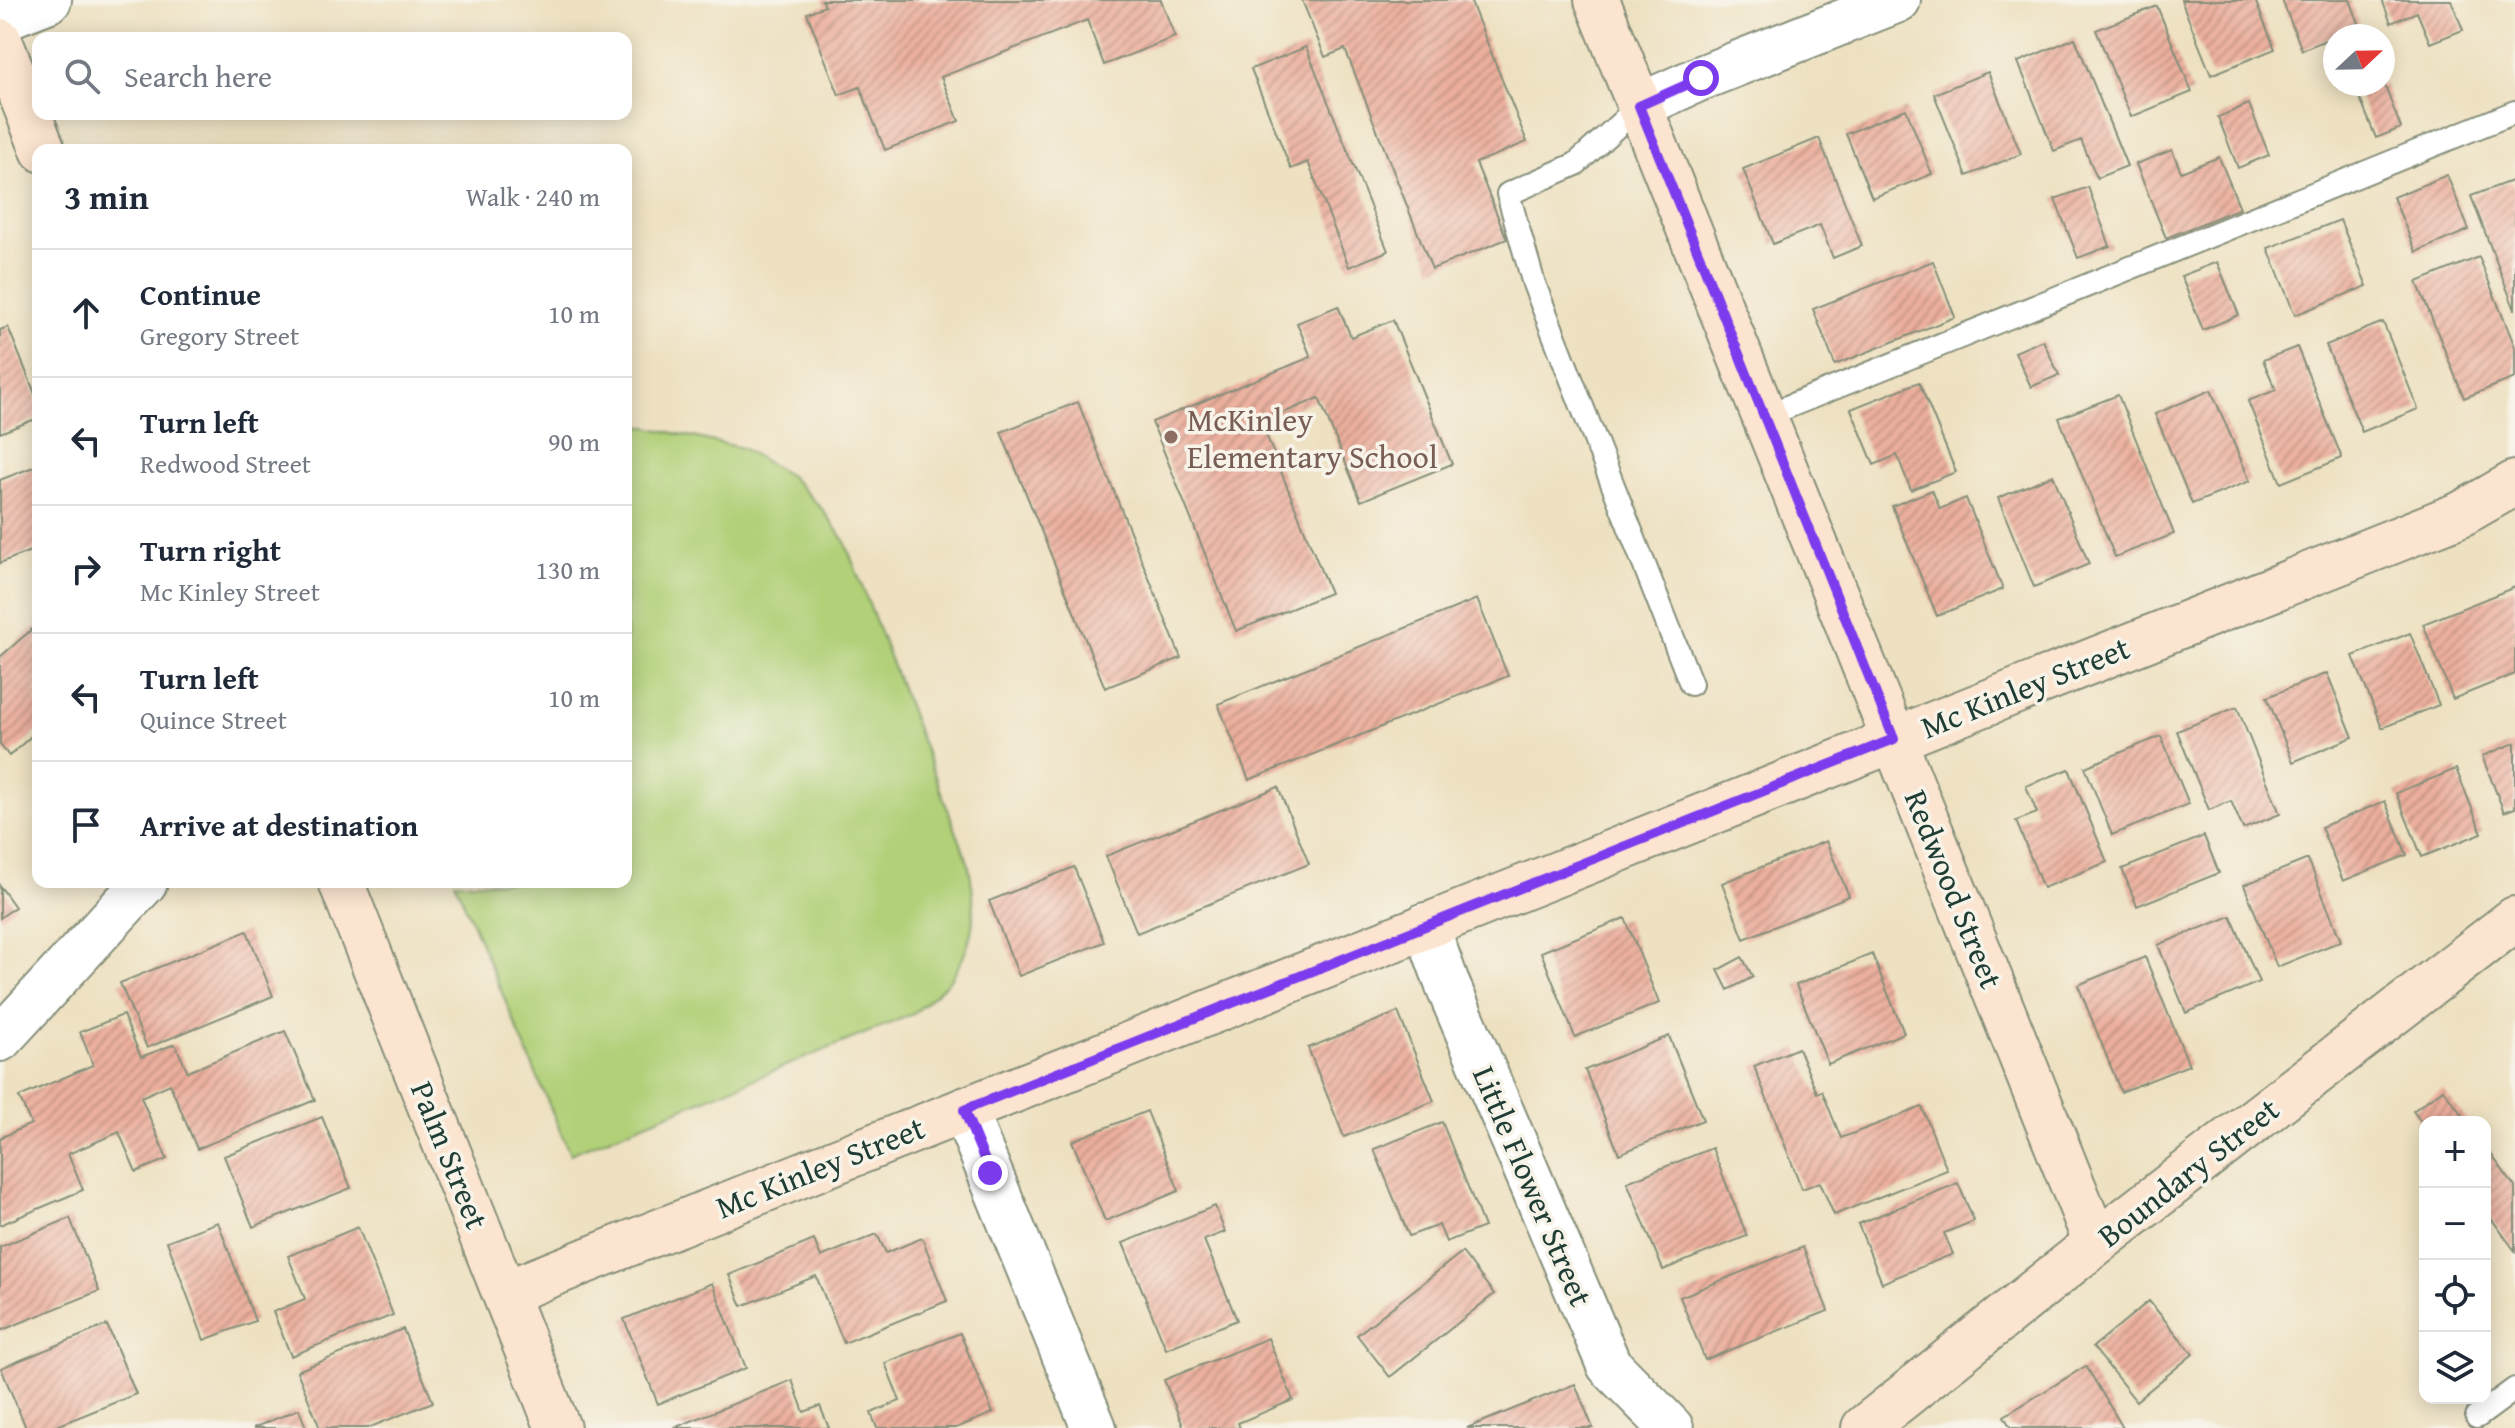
<!DOCTYPE html>
<html lang="en">
<head>
<meta charset="utf-8">
<style>
	:root { --surface:#fff; --page:#f2f2f3; --text:#1f2937; --muted:#747a83; --line:#e0e1e3 }
	body { margin:0; font-family:"Gentium Book Plus",serif; background:var(--page); color:var(--text) }
	.controls { position:absolute; right:24px; bottom:24px; display:grid; overflow:hidden; border-radius:16px; box-shadow:0 4px 20px #0003 }
	.controls button { width:72px; height:72px; display:grid; place-items:center; padding:0; border:0; border-bottom:2px solid var(--line); background:var(--surface); color:var(--text); font:40px sans-serif }
	.compass { position:absolute; left:2323px; top:24px; width:72px; height:72px; border-radius:50%; background:var(--surface); box-shadow:0 4px 20px #0003; rotate:68deg }
	.stop { position:absolute; width:24px; height:24px; margin:-18px; border:6px solid #7c3aed; border-radius:50%; background:#fff }
	.stop.end { background:#7c3aed; border-color:#fff; box-shadow:0 2px 8px #0008 }
	.list { margin:0; padding:0; list-style:none }
	h2 { display:flex; justify-content:space-between; align-items:center; height:104px; margin:0; padding:0 32px; font-size:34px }
	h2 small { font-size:26px; font-weight:400; color:var(--muted) }
	.list li { display:grid; grid-template-columns:52px 1fr auto; gap:24px; align-items:center; box-sizing:border-box; height:128px; padding:0 32px; border-top:2px solid var(--line) }
	.list b { display:block; font-size:30px; white-space:nowrap }
	.list p { margin:0; font-size:26px; white-space:nowrap; color:var(--muted) }
	.list em { font-size:26px; font-style:normal; color:var(--muted) }
	.icon { flex:none; width:44px; height:44px; fill:none; stroke:currentColor; stroke-width:2; stroke-linecap:round; stroke-linejoin:round }
	.map { position:relative; flex:none; width:2515px; height:1428px; overflow:hidden }
	.search { position:absolute; background:var(--surface); box-shadow:0 4px 20px #0003; left:32px; top:32px; width:600px; height:88px; display:flex; align-items:center; gap:20px; box-sizing:border-box; padding:0 28px; border-radius:16px; color:var(--muted); font-size:30px }
	.panel { position:absolute; background:var(--surface); box-shadow:0 4px 20px #0003; left:32px; top:144px; width:600px; height:744px; border-radius:16px }
	.map>svg:first-child { display:block }
	.grass { fill:#b1d078; stroke:#688656; stroke-width:2 }
	.building { fill:url(#building-hatch) }
	.lines { fill:none; stroke-linecap:round; stroke-linejoin:round }
	.lane-casing { stroke:#868f7a; stroke-width:26 }
	.street-casing { stroke:#868f7a; stroke-width:48 }
	.secondary-casing { stroke:#868f7a; stroke-width:48 }
	.lane { stroke:#fff; stroke-width:22 }
	.street { stroke:#fff; stroke-width:44 }
	.secondary { stroke:#fce5d0; stroke-width:44 }
	.route { stroke:#7c3aed; stroke-width:10 }
	.education-dot { fill:#8d6e63; stroke:#f7f3e8; stroke-width:3 }
	.labels { text-anchor:middle; dominant-baseline:central; stroke-width:7; stroke-linejoin:round; paint-order:stroke }
	.education-label { font-size:32px; fill:#785e54; stroke:#f7f3e8; text-anchor:start }
	.street-label { font-size:32px; fill:#1f3d34; stroke:#f7f3e8 }
</style>
</head>
<body>
<div class="map">
<svg width="2515" height="1428" viewBox="0 0 2515 1428">
	<defs>
		<pattern id="building-hatch" width="6" height="6" patternUnits="userSpaceOnUse" patternTransform="scale(2)"><rect width="6" height="6" fill="#ecaf9d"/><path d="M-1 1l2-2M0 6l6-6M5 7l2-2" fill="none" stroke="#bf9081"/></pattern>
	</defs>
	<rect width="100%" height="100%" fill="#f7f3e8"/>
	<filter id="ink" filterUnits="userSpaceOnUse"><feTurbulence type="fractalNoise" baseFrequency=".0125" numOctaves="2"/><feDisplacementMap in="SourceGraphic" scale="16" xChannelSelector="R" yChannelSelector="G"/><feConvolveMatrix kernelMatrix="1 2 1 2 8 2 1 2 1" color-interpolation-filters="sRGB"/></filter>
	<filter id="wash" filterUnits="userSpaceOnUse"><feTurbulence type="fractalNoise" baseFrequency=".006" numOctaves="4" result="noise"/><feDisplacementMap in="SourceGraphic" scale="32" xChannelSelector="R" yChannelSelector="G"/><feGaussianBlur stdDeviation="1.8" result="paint"/><feColorMatrix in="noise" values="0 0 0 0 0 0 0 0 0 0 0 0 0 0 0 0 0 1.4 0 .05"/><feComposite in="paint" operator="in"/></filter>
	<g filter="url(#wash)">
		<rect width="100%" height="100%" fill="#eee1c1"/>
		<!-- grass -->
		<path class="grass" d="M 626,426 L 647,427 L 742,448 L 790,476 L 823,510 L 845,542 L 968,862 C 977,904 977,942 951,978 C 941,991 925,1002 913,1014 L 570,1154 L 455,882 L 626,882 Z"/>
		<g id="blocks">
			<!-- building -->
			<path class="building" d="M 822,0 L 1161,0 L 1175,37 L 1104,65 L 1087,20 L 941,77 L 959,121 L 885,150 L 860,87 L 839,95 L 807,13 L 825,6 Z
				M 1302,0 L 1470,0 L 1527,142 L 1476,163 L 1507,239 L 1432,269 L 1345,49 L 1325,57 Z
				M 2181,0 L 2255,0 L 2275,49 L 2211,75 Z
				M 2282,0 L 2350,0 L 2364,36 L 2335,36 L 2302,50 Z
				M 2382,0 L 2451,0 L 2463,30 L 2430,43 L 2417,12 L 2391,23 Z
				M 2157,6 L 2192,92 L 2131,117 L 2096,30 Z
				M 2075,38 L 2127,166 L 2097,178 L 2081,140 L 2054,151 L 2018,62 Z
				M 1306,47 L 1388,251 L 1349,267 L 1308,162 L 1291,169 L 1251,69 Z
				M 1988,72 L 2021,154 L 1967,176 L 1934,94 Z
				M 2354,84 L 2384,84 L 2401,128 L 2376,138 Z
				M 2249,104 L 2269,155 L 2238,168 L 2218,117 Z
				M 1906,109 L 1932,174 L 1872,198 L 1846,134 Z
				M 1819,138 L 1862,246 L 1833,258 L 1820,225 L 1773,244 L 1743,169 Z
				M 2172,150 L 2181,172 L 2219,157 L 2240,208 L 2166,238 L 2136,164 Z
				M 2447,175 L 2469,230 L 2416,252 L 2393,197 Z
				M 2511,181 L 2515,191 L 2515,310 L 2471,196 Z
				M 2088,187 L 2110,246 L 2078,258 L 2055,199 Z
				M 2340,220 L 2367,286 L 2295,315 L 2268,248 Z
				M 2479,257 L 2515,347 L 2515,378 L 2464,398 L 2417,282 Z
				M 1933,261 L 1955,317 L 1835,365 L 1813,309 Z
				M 2217,262 L 2239,315 L 2203,330 L 2181,276 Z
				M 1338,306 L 1351,337 L 1393,320 L 1452,464 L 1361,501 L 1319,398 L 1261,422 L 1330,593 L 1236,631 L 1152,422 L 1311,357 L 1297,323 Z
				M 2383,322 L 2418,409 L 2362,432 L 2326,345 Z
				M 8,327 L 38,401 L 38,418 L 0,433 L 0,330 Z
				M 2043,340 L 2059,375 L 2031,387 L 2015,352 Z
				M 2297,347 L 2342,458 L 2281,483 L 2248,401 L 2276,390 L 2263,360 Z
				M 1919,382 L 1956,472 L 1911,490 L 1897,455 L 1874,465 L 1851,409 Z
				M 2211,390 L 2250,481 L 2192,504 L 2155,414 Z
				M 2118,395 L 2174,534 L 2115,557 L 2059,418 Z
				M 1078,402 L 1181,658 L 1105,688 L 1001,432 Z
				M 38,465 L 38,548 L 0,563 L 0,480 Z
				M 2053,475 L 2089,564 L 2034,587 L 1998,498 Z
				M 1932,490 L 1940,509 L 1966,498 L 2003,589 L 1937,616 L 1892,506 Z
				M 2515,587 L 2515,674 L 2453,699 L 2423,624 Z
				M 1477,599 L 1508,676 L 1249,780 L 1218,704 Z
				M 38,624 L 38,730 L 9,756 L 0,745 L 0,657 Z
				M 2410,633 L 2439,705 L 2382,728 L 2353,656 Z
				M 2327,673 L 2353,737 L 2293,762 L 2267,697 Z
				M 2237,707 L 2280,814 L 2243,829 L 2231,801 L 2209,810 L 2177,731 Z
				M 2161,736 L 2189,804 L 2112,835 L 2085,767 Z
				M 2515,743 L 2515,808 L 2504,812 L 2482,756 Z
				M 2069,769 L 2107,862 L 2043,888 L 2016,821 L 2037,813 L 2026,786 Z
				M 2456,769 L 2482,833 L 2422,857 L 2396,793 Z
				M 1278,787 L 1309,864 L 1137,933 L 1106,856 Z
				M 2385,801 L 2407,855 L 2343,881 L 2321,827 Z
				M 2204,836 L 2219,873 L 2137,906 L 2122,869 Z
				M 1826,841 L 1849,896 L 1744,939 L 1722,883 Z
				M 2308,859 L 2341,941 L 2277,967 L 2244,885 Z
				M 1074,867 L 1104,942 L 1019,976 L 989,901 Z
				M 0,886 L 15,907 L 0,918 Z
				M 2231,916 L 2259,982 L 2186,1013 L 2158,945 Z
				M 1625,918 L 1659,1003 L 1575,1037 L 1541,952 Z
				M 247,931 L 273,996 L 147,1048 L 120,983 Z
				M 1872,954 L 1904,1033 L 1828,1064 L 1796,985 Z
				M 1742,957 L 1753,977 L 1728,990 L 1718,970 Z
				M 2145,957 L 2189,1065 L 2121,1092 L 2078,985 Z
				M 1398,1012 L 1434,1101 L 1344,1137 L 1308,1048 Z
				M 123,1015 L 141,1057 L 175,1044 L 188,1072 L 285,1031 L 315,1100 L 197,1149 L 170,1084 L 141,1097 L 167,1159 L 136,1172 L 119,1132 L 68,1154 L 83,1190 L 0,1225 L 0,1138 L 31,1124 L 19,1097 L 93,1065 L 80,1032 Z
				M 1669,1036 L 1703,1120 L 1619,1154 L 1585,1070 Z
				M 1798,1048 L 1817,1093 L 1822,1091 L 1841,1138 L 1922,1107 L 1947,1170 L 1834,1215 L 1820,1182 L 1802,1189 L 1754,1066 Z
				M 2443,1089 L 2468,1122 L 2425,1122 L 2425,1127 L 2413,1111 Z
				M 1147,1111 L 1179,1191 L 1105,1221 L 1072,1141 Z
				M 322,1117 L 351,1188 L 253,1227 L 224,1156 Z
				M 1442,1122 L 1484,1227 L 1446,1242 L 1439,1225 L 1409,1236 L 1374,1149 Z
				M 2485,1146 L 2515,1187 L 2515,1251 L 2485,1210 Z
				M 1712,1148 L 1747,1236 L 1663,1270 L 1627,1182 Z
				M 1958,1183 L 1974,1221 L 1944,1233 L 1953,1254 L 1882,1283 L 1858,1224 Z
				M 1215,1206 L 1225,1232 L 1204,1240 L 1237,1320 L 1166,1349 L 1123,1243 Z
				M 70,1218 L 99,1291 L 0,1331 L 0,1247 Z
				M 218,1222 L 255,1321 L 204,1340 L 167,1241 Z
				M 358,1227 L 393,1315 L 291,1356 L 273,1312 L 305,1299 L 288,1256 Z
				M 877,1234 L 886,1253 L 922,1238 L 947,1301 L 844,1343 L 816,1276 L 742,1306 L 729,1275 L 814,1240 L 821,1257 Z
				M 1803,1247 L 1828,1311 L 1705,1360 L 1680,1297 Z
				M 1462,1252 L 1494,1294 L 1390,1377 L 1357,1335 Z
				M 712,1283 L 746,1368 L 658,1404 L 624,1319 Z
				M 2149,1301 L 2193,1354 L 2136,1401 L 2093,1347 Z
				M 107,1325 L 136,1394 L 52,1428 L 26,1428 L 1,1368 Z
				M 403,1329 L 433,1402 L 368,1428 L 320,1428 L 297,1371 Z
				M 960,1333 L 993,1413 L 956,1428 L 877,1428 L 871,1413 L 900,1401 L 885,1363 Z
				M 1268,1338 L 1293,1400 L 1238,1423 L 1240,1428 L 1184,1428 L 1164,1380 Z
				M 2086,1366 L 2123,1428 L 2011,1428 L 2004,1416 Z
				M 792,1380 L 804,1412 L 820,1406 L 829,1428 L 674,1428 Z
				M 1575,1384 L 1593,1428 L 1467,1428 Z
				M 299,1409 L 306,1428 L 253,1428 Z"/>
		</g>
	</g>
	<g filter="url(#ink)">
		<use href="#blocks" fill-opacity="0" stroke="#868f7a" stroke-width="2"/>
		<g class="lines">
			<defs>
				<path id="lane" d="M 1639,106 L 1576,164 L 1508,194 L 1534,284 L 1691,684
					M 1765,416 L 2515,112
					M 2477,1417 L 2515,1389"/>
				<path id="street" d="M 0,19 L 49,0
					M 1639,106 L 1701,78 L 1898,0
					M 1426,925 L 1448,986 L 1609,1365 L 1671,1428
					M 0,1039 L 145,882
					M 964,1110 L 1094,1428"/>
				<path id="secondary" d="M 1597,0 L 2096,1243
					M 0,41 L 43,150
					M 341,882 L 558,1428
					M 505,1293 L 2461,514 L 2515,483
					M 1864,1428 L 2096,1243 L 2515,919"/>
			</defs>
			<!-- lane casing -->
			<use href="#lane" class="lane-casing"/>
			<!-- street casing -->
			<use href="#street" class="street-casing"/>
			<!-- secondary casing -->
			<use href="#secondary" class="secondary-casing"/>
			<!-- lane -->
			<use href="#lane" class="lane"/>
			<!-- street -->
			<use href="#street" class="street"/>
			<!-- secondary -->
			<use href="#secondary" class="secondary"/>
		</g>
	</g>
	<g class="lines" filter="url(#ink)">
		<!-- route -->
		<path class="route" d="M 990,1173 L 964,1110 L 1894,739 L 1639,106 L 1701,78"/>
	</g>
	<!-- markers -->
	<circle class="education-dot" cx="1171" cy="437" r="8"/>
	<g class="labels">
		<!-- education labels -->
		<g class="education-label">
			<text x="1187" y="419">McKinley<tspan x="1187" dy="37">Elementary School</tspan></text>
		</g>
		<!-- street labels -->
		<g class="street-label">
			<text transform="translate(2025 687) rotate(-22)">Mc Kinley Street</text>
			<text transform="translate(1954 889) rotate(68)">Redwood Street</text>
			<text transform="translate(450 1155) rotate(68)">Palm Street</text>
			<text transform="translate(820 1167) rotate(-22)">Mc Kinley Street</text>
			<text transform="translate(2188 1172) rotate(-38)">Boundary Street</text>
			<text transform="translate(1533 1186) rotate(67)">Little Flower Street</text>
		</g>
	</g>
</svg>
<div class="controls">
<button>+</button>
<button>−</button>
<button><svg class="icon" aria-label="locate" viewBox="0 0 24 24"><circle cx="12" cy="12" r="6"/><path d="M12 2v4M12 18v4M2 12h4M18 12h4"/></svg></button>
<button><svg class="icon" aria-label="layers" viewBox="0 0 24 24"><path d="M12 4l9 5-9 5-9-5zM3 14l9 5 9-5"/></svg></button>
</div>
<svg class="compass" viewBox="-18 -18 36 36"><path d="M0-13l5 13h-10z" fill="#e53935"/><path d="M0 13l5-13h-10z" fill="#747a83"/></svg>
<div class="stop" style="left:1701px;top:78px"></div>
<div class="stop end" style="left:990px;top:1173px"></div>
<div class="search"><svg class="icon" aria-label="search" viewBox="0 0 24 24"><circle cx="10" cy="10" r="6"/><path d="M15 15l6 6"/></svg>Search here</div>
<section class="panel">
<h2>3 min<small>Walk · 240 m</small></h2>
<ul class="list">
<li><svg class="icon" aria-label="ahead" viewBox="0 0 24 24"><path d="M12 20V5M6 11l6-6 6 6"/></svg><div><b>Continue</b><p>Gregory Street</p></div><em>10 m</em></li>
<li><svg class="icon" aria-label="left" viewBox="0 0 24 24"><path d="M17 20v-9H6M10 6l-5 5 5 5"/></svg><div><b>Turn left</b><p>Redwood Street</p></div><em>90 m</em></li>
<li><svg class="icon" aria-label="right" viewBox="0 0 24 24"><path d="M7 20v-9h11M14 6l5 5-5 5"/></svg><div><b>Turn right</b><p>Mc Kinley Street</p></div><em>130 m</em></li>
<li><svg class="icon" aria-label="left" viewBox="0 0 24 24"><path d="M17 20v-9H6M10 6l-5 5 5 5"/></svg><div><b>Turn left</b><p>Quince Street</p></div><em>10 m</em></li>
<li><svg class="icon" aria-label="arrive" viewBox="0 0 24 24"><path d="M6 21V4h12l-3 4 3 4H6"/></svg><div><b>Arrive at destination</b></div></li>
</ul>
</section>
</div>
</body>
</html>
